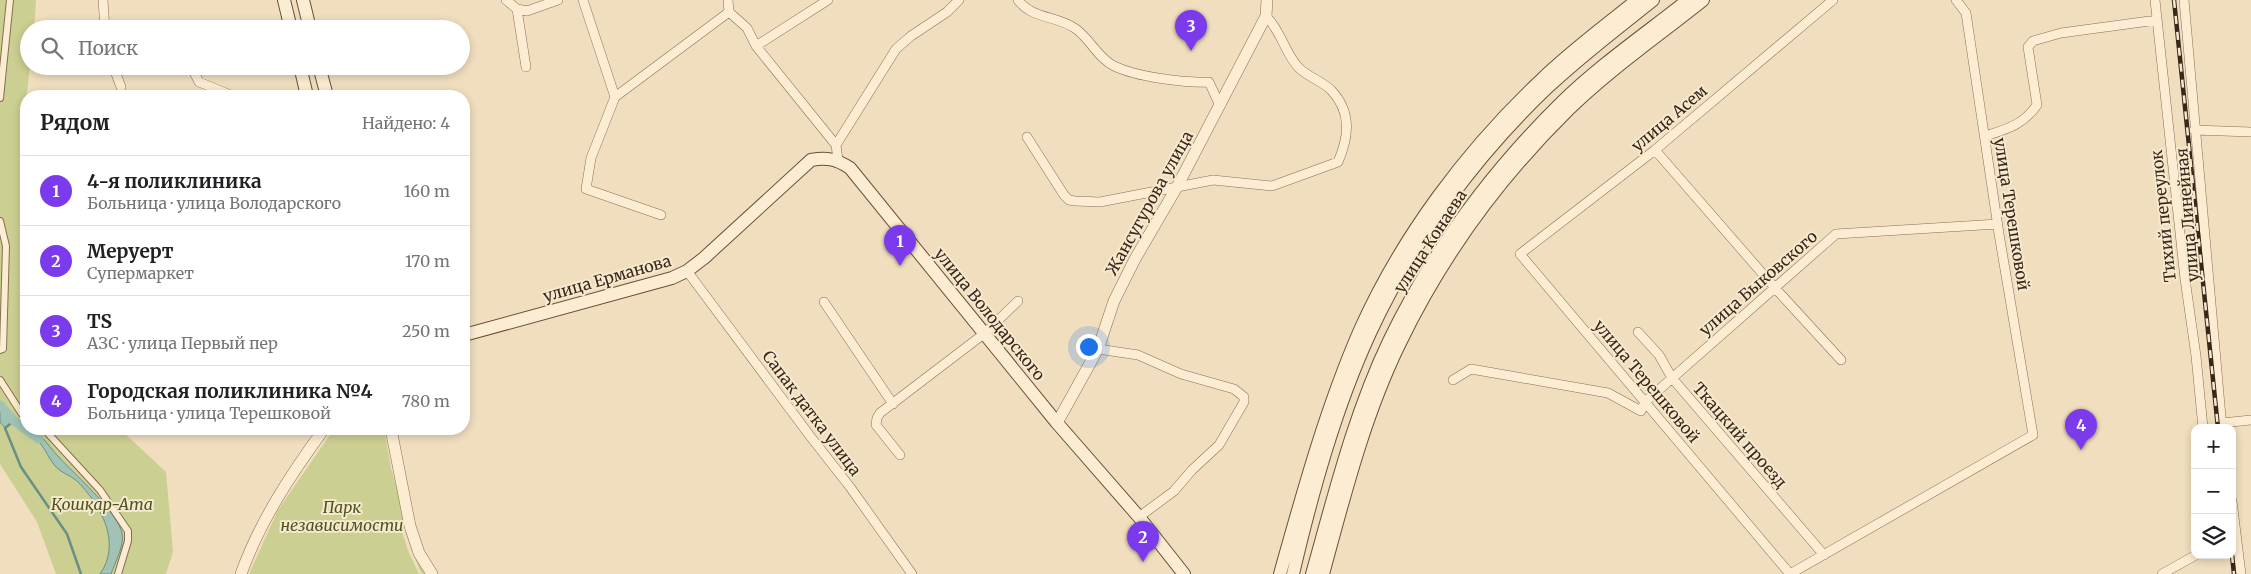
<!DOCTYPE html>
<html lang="ru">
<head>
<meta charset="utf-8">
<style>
	:root { --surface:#fff; --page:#f2f2f2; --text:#202124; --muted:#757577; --line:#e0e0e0; --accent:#7c3aed }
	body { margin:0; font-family:Merriweather,serif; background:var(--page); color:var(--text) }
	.controls { position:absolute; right:15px; bottom:15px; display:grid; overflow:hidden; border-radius:10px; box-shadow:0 2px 8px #0003 }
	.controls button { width:45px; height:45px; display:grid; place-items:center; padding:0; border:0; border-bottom:1px solid var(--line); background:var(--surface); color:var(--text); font:25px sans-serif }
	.you { position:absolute; left:1088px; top:346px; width:18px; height:18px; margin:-12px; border:4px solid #fff; border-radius:50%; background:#1a73e8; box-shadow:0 0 0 8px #1a73e833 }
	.badge { display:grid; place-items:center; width:32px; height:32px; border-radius:50%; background:var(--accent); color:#fff; font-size:16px; font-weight:700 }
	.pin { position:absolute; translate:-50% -41px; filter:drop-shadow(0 1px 2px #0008) }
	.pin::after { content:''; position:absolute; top:26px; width:18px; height:15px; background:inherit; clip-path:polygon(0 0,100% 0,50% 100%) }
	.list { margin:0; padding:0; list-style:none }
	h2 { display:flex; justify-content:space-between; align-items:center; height:65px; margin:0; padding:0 20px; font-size:21px }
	h2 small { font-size:16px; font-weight:400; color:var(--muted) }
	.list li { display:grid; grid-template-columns:32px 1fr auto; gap:15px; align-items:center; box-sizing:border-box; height:70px; padding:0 20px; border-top:1px solid var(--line) }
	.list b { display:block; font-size:19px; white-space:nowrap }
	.list p { margin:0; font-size:16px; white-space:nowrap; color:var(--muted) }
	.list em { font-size:16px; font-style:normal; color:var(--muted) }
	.icon { flex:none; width:28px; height:28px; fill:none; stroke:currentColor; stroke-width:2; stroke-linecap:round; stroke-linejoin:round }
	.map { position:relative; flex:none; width:2251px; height:574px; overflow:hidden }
	.search { position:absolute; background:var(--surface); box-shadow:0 2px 8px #0003; left:20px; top:20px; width:450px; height:55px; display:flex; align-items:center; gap:12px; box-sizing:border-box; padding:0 18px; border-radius:28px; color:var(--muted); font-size:19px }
	.panel { position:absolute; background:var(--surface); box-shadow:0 2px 8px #0003; left:20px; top:90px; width:450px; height:345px; border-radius:20px }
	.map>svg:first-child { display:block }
	.green { fill:#cccf92 }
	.water { fill:#a2c2b6; stroke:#699083 }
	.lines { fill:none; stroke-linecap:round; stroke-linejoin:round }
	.stream { stroke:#699083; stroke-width:2.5 }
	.canal { stroke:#a2c2b6; stroke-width:9 }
	.pedestrian-casing { stroke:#8a6e56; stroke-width:8 }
	.minor-casing { stroke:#8a6e56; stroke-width:10 }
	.tertiary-casing { stroke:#8a6e56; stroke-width:12 }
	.secondary-casing { stroke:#6c4f39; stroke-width:14 }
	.pedestrian { stroke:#fbecd2; stroke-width:6 }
	.minor { stroke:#fbecd2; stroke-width:9 }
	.tertiary { stroke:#fbecd2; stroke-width:11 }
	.secondary { stroke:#fbecd2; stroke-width:12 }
	.rail-casing { stroke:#38271b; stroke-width:4.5 }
	.rail { stroke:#f7e9ce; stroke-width:2.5; stroke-dasharray:8; stroke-linecap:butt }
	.labels { text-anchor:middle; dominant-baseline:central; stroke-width:4; stroke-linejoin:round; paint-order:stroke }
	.street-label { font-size:16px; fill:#38271b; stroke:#f7e9ce }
	.park-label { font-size:16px; font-style:italic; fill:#4d5621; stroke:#f7e9ce }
</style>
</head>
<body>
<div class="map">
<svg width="2251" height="574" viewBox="0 0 2251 574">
	<rect width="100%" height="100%" fill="#f0debe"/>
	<!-- green -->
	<path class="green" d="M 0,0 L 36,0 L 34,29 L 29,29 L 30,66 L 21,147 L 20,183 L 26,195 L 26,429 L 120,429 L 166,472 L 173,552 L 166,574 L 56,574 L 37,522 L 0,464 Z
		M 334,429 L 384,429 L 391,468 L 415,554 L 426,574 L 422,574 L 419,569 L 403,525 L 400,526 L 409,553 L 419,574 L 249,574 L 278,510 Z"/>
	<!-- water -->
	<path class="water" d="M 0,401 L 14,421 L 5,428 L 0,422 Z
		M 34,431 C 45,438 49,447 58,456 C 73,473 117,511 122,533 C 125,545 115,562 111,574 L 100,574 C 122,543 101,505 77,481 C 70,475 61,473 55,466 C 49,459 46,450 40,443 C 37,440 32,437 28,433 Z"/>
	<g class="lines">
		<!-- stream -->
		<path class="stream" d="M 14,421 L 5,428 L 21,467 L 67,534 L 81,574"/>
		<!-- canal -->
		<path class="canal" d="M 0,405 L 14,421 L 39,439"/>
		<defs>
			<path id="pedestrian" d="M 0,98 L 10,0
				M 0,221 L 6,246 L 3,349 L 0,350
				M 0,380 L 22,414 L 26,414
				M 44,429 L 100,490 L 128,531 L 128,541 L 118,574"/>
			<path id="minor" d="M 103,0 L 105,29
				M 506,0 L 517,9 L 526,67
				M 583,0 L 615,97
				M 728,0 L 729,12 L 747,28 L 756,46 L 836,145 L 838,160
				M 1018,0 C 1033,20 1057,15 1076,29 C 1090,39 1098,58 1114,66 C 1137,77 1184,83 1209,82 L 1220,106
				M 2155,0 L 2185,279 L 2196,356 L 2203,428
				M 2184,0 L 2222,428
				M 517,9 L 527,11 L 558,0
				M 756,46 L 828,0
				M 113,66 L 121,87
				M 191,66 L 199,82 L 233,96
				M 2194,130 L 2251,132
				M 1985,136 C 2007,129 2023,125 2037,105 L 2028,47 L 2033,41 L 2061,33 L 2157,20
				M 1027,137 L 1064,195 L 1069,200 L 1075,201 L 1100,202 L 1213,180 L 1272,186 L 1338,162 C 1349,137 1352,112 1331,90 C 1322,81 1308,77 1299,68 C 1285,54 1282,32 1266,16
				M 836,145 L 896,49 L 911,36 L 947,12 L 959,0
				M 1655,150 L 1775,288 L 1841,360
				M 661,215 L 586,189 L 591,158 L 615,97 L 729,12
				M 687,271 L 810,436 L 850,487 L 912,574
				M 824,302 L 893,404
				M 1638,332 L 1659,355 L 1672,378 L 1824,555
				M 1098,349 L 1138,355 L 1181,374 L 1234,389 L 1244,397 L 1244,402 L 1219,445 L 1192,470 L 1174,491 L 1139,517
				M 1453,380 L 1471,369 L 1608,393 L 1641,411 L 1645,402 L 1836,234 L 1998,224
				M 2222,423 L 2251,420
				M 900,455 L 876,425 L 877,418 L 880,413 L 985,333 L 1018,301
				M 2232,501 L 2241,574
				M 1790,574 L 1520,254 L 1655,150 L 1833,0
				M 1790,574 L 2033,435 L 1999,234 L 1966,13 L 1956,0
				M 2162,574 L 2196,555"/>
			<path id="tertiary" d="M 1057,423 L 1098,349 L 1114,301 L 1135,259 L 1177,187 L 1266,16 L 1267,0
				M 391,429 L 410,526 L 419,553 L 432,574
				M 241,574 C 260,521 291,474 324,429"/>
			<path id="secondary" d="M 284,0 L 291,29
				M 303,0 L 310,29
				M 300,66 L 307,96
				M 319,66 L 327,96
				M 464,335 L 672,278 L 687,271 L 704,258 L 811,160 C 827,157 836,159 850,168 L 1057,423 L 1139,517 L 1184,574
				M 1280,574 C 1303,492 1326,408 1360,330 C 1402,236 1467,150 1541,80 C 1571,51 1605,26 1637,0
				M 1293,574 C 1312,493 1335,409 1370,333 C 1412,242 1475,156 1548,87 C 1581,56 1618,28 1653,0
				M 1312,574 C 1334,496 1354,414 1389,341 C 1432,252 1491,172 1561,103 C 1600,65 1645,34 1688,0
				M 1323,574 C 1344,497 1364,417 1399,345 C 1441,257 1499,178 1568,110 C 1609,70 1658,36 1703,0"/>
		</defs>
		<!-- pedestrian casing -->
		<use href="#pedestrian" class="pedestrian-casing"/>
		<!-- minor casing -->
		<use href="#minor" class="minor-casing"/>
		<!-- tertiary casing -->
		<use href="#tertiary" class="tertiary-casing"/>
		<!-- secondary casing -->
		<use href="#secondary" class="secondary-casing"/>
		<!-- pedestrian -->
		<use href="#pedestrian" class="pedestrian"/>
		<!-- minor -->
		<use href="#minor" class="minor"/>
		<!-- tertiary -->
		<use href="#tertiary" class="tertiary"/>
		<!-- secondary -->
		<use href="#secondary" class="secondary"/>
		<defs>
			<path id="rail" d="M 2174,0 L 2218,428
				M 2232,555 L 2234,574"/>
		</defs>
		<!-- rail casing -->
		<use href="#rail" class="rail-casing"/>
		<!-- rail -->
		<use href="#rail" class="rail"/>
	</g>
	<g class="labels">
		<!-- street labels -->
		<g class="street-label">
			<text transform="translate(1669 118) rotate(-40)">улица Асем</text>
			<text transform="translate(1149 203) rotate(-61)">Жансугурова улица</text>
			<text transform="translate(2012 214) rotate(81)">улица Терешковой</text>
			<text transform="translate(2187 215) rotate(-95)">улица Линейная</text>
			<text transform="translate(2163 216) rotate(-96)">Тихий переулок</text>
			<text transform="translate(1430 241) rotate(-57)">улица Конаева</text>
			<text transform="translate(607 278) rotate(-16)">улица Ерманова</text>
			<text transform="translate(1758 283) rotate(-41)">улица Быковского</text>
			<text transform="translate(990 314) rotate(51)">улица Володарского</text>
			<text transform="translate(1647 381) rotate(50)">улица Терешковой</text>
			<text transform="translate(812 413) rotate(53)">Сапак датка улица</text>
			<text transform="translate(1740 435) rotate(49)">Ткацкий проезд</text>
		</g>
		<!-- park labels -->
		<g class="park-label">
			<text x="102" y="504">Қошқар-Ата</text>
			<text x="342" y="507">Парк<tspan x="342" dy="18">независимости</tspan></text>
		</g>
	</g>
</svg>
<div class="controls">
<button>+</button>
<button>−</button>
<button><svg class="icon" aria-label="layers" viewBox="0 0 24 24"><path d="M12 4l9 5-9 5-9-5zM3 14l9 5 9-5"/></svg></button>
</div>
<div class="you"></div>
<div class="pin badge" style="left:900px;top:266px">1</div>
<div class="pin badge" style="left:1143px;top:562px">2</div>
<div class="pin badge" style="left:1191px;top:51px">3</div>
<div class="pin badge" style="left:2081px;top:450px">4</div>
<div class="search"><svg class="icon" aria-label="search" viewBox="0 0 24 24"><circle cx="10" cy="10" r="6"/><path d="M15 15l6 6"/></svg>Поиск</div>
<section class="panel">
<h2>Рядом<small>Найдено: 4</small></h2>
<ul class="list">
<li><span class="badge">1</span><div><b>4-я поликлиника</b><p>Больница · улица Володарского</p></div><em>160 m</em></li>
<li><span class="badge">2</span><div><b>Меруерт</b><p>Супермаркет</p></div><em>170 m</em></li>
<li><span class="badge">3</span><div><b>TS</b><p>АЗС · улица Первый пер</p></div><em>250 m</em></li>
<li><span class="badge">4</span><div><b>Городская поликлиника №4</b><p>Больница · улица Терешковой</p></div><em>780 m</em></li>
</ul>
</section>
</div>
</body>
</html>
